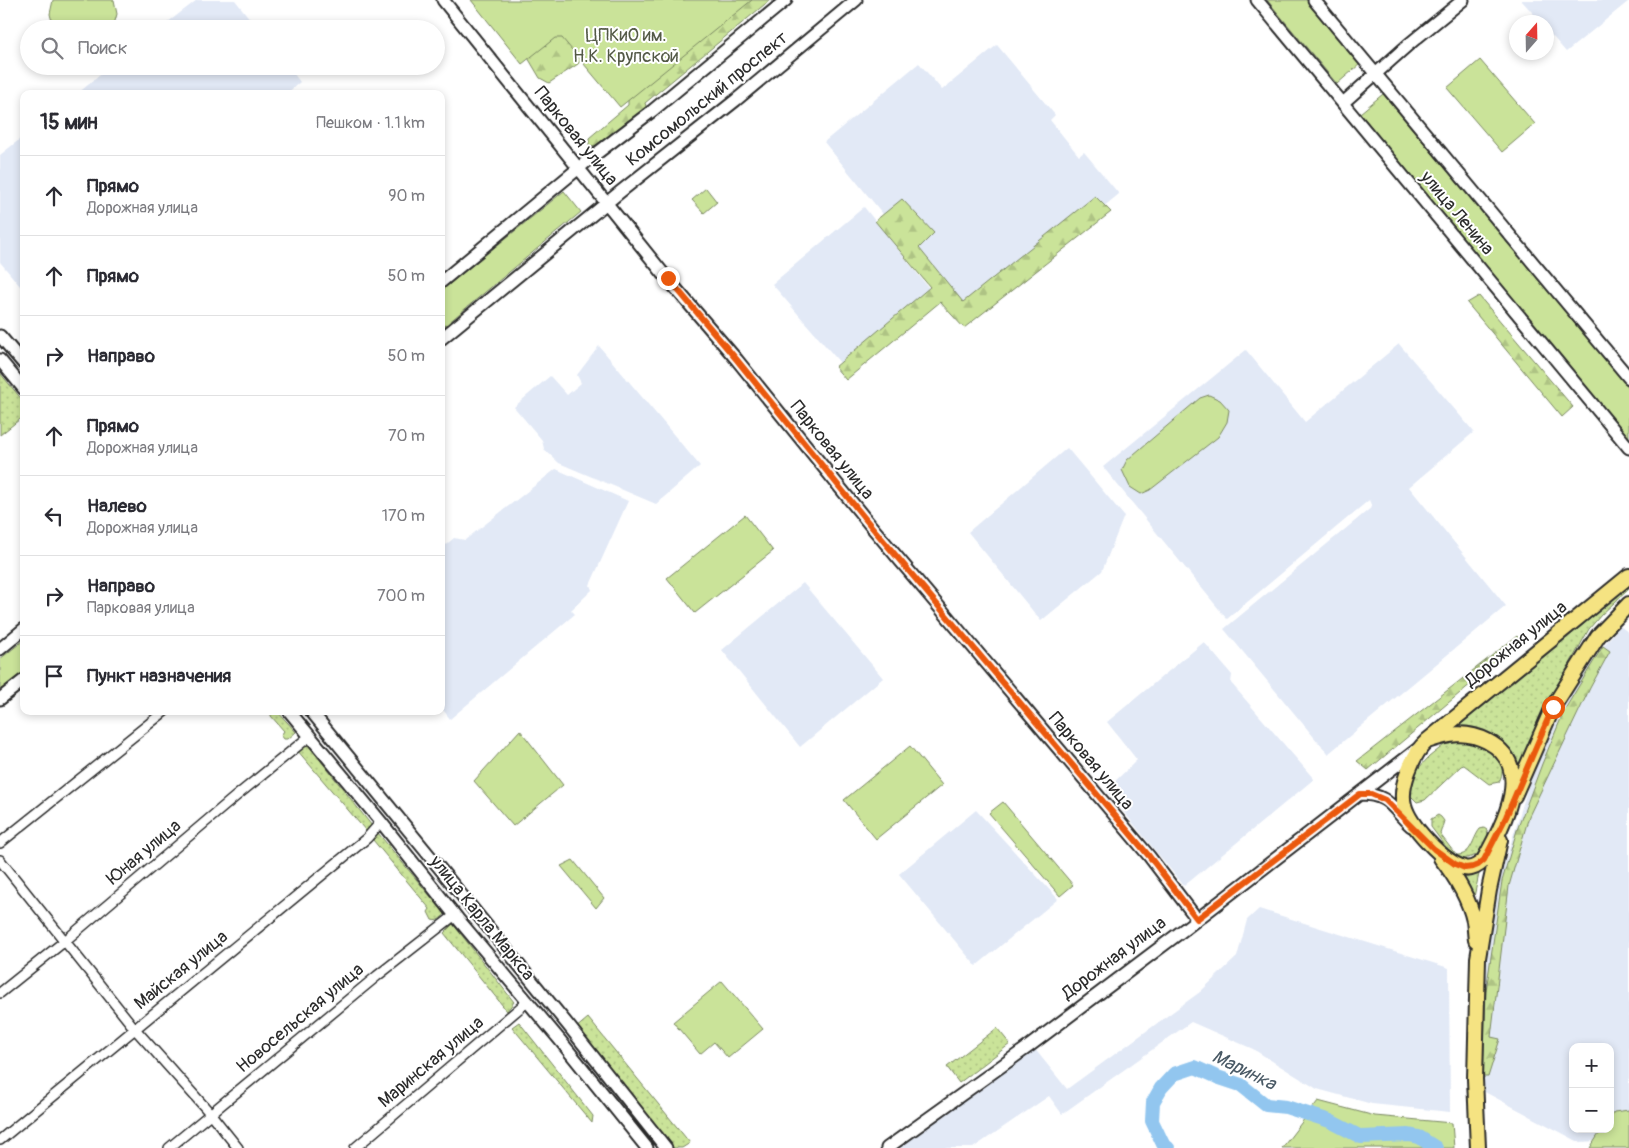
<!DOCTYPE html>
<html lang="ru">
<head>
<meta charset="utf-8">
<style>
	:root { --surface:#fff; --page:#f2f2f3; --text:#2b2b33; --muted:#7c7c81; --line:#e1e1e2 }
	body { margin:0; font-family:Pangolin,sans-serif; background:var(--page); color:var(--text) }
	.controls { position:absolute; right:15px; bottom:15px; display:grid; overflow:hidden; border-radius:10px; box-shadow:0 2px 8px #0003 }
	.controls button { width:45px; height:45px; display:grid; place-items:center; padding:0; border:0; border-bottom:1px solid var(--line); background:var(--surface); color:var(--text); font:25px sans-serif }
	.compass { position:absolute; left:1509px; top:15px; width:45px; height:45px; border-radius:50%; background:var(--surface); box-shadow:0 2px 8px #0003; rotate:20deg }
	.stop { position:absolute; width:15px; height:15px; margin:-11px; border:4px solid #ea580c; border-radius:50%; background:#fff }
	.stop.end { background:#ea580c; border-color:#fff; box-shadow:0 1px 5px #0008 }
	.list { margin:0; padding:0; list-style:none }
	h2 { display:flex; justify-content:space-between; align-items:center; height:65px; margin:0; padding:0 20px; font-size:21px }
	h2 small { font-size:16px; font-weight:400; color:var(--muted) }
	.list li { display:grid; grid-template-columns:32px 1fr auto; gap:15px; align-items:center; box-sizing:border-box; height:80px; padding:0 20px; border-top:1px solid var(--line) }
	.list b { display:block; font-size:19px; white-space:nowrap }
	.list p { margin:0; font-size:16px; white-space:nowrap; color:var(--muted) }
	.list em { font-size:16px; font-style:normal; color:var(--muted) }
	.icon { flex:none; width:28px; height:28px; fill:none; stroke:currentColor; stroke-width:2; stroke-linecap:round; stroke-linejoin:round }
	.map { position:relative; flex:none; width:1629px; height:1148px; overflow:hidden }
	.search { position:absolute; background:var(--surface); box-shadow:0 2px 8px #0003; left:20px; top:20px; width:425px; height:55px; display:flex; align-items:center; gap:12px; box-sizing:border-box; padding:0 18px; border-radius:28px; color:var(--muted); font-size:19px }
	.panel { position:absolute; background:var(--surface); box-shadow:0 2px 8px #0003; left:20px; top:90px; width:425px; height:625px; border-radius:10px }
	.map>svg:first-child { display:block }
	.built { fill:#e2e9f6; fill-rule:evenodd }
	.grass { fill:url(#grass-dots); stroke:#7a8762 }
	.forest { fill:url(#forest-firs); stroke:#7a8762 }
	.green { fill:#cae399; stroke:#7a8762 }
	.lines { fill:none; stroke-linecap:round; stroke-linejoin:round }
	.river { stroke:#92c6ef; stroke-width:14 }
	.minor-casing { stroke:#2b2b2b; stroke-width:12 }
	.secondary-casing { stroke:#2b2b2b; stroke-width:15 }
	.primary-casing { stroke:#2b2b2b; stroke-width:18 }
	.minor { stroke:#fff; stroke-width:9 }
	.secondary { stroke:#fff; stroke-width:11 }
	.primary { stroke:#f5e382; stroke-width:14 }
	.route { stroke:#ea580c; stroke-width:6 }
	.labels { text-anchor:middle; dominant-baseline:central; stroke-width:4; stroke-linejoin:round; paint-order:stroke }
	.park-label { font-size:18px; fill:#535946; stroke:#fff }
	.street-label { font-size:18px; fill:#2b2b2b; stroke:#fff }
	.water-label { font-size:19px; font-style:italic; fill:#4a5a66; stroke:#fff }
</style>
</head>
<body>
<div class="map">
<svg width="1629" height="1148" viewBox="0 0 1629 1148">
	<defs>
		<pattern id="grass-dots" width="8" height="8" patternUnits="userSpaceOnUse" patternTransform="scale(1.25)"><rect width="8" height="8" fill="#cae399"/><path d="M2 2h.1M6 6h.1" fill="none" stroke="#aec384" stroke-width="1.8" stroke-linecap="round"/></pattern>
		<pattern id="forest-firs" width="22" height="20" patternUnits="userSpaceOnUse" patternTransform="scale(1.25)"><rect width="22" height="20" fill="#cae399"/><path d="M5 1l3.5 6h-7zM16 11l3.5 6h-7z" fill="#aec384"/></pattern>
	</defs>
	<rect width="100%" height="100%" fill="#fff"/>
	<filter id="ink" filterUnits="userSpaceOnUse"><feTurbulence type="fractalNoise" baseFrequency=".02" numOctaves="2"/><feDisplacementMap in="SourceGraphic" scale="10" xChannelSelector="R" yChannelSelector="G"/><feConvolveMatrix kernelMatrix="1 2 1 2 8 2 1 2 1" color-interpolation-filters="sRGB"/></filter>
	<g filter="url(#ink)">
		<!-- built -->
		<path class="built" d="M 197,0 L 235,0 L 258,29 L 159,29 Z
			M 1521,0 L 1629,0 L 1629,1 L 1566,52 L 1547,30 L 1546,22 L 1541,22 Z
			M 997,45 L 1055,115 L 1050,120 L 1079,156 L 1084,152 L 1119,194 L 968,318 L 824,142 L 919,63 L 942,90 Z
			M 111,66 L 288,66 L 300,82 L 286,94 L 77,94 Z
			M 24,136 L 24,288 L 20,286 L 0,262 L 0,155 Z
			M 864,207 L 940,302 L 848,372 L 772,284 Z
			M 1399,344 L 1474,432 L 1409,487 L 1506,606 L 1328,754 L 1224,629 L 1372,507 L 1369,500 L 1227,619 L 1103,467 L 1246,350 L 1305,422 Z
			M 599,346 L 700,466 L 656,504 L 559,463 L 544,449 L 542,440 L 514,407 L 550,376 L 567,395 L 581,383 L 577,375 Z
			M 1067,448 L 1124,516 L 1102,571 L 1041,621 L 968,532 Z
			M 556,469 L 628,501 L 590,585 L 592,590 L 571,610 L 575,614 L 450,719 L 441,707 L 441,549 L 454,538 L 465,540 Z
			M 803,583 L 883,678 L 800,747 L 722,650 Z
			M 1620,626 L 1629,633 L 1629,1139 L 1579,1142 L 1481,1090 L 1480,1004 L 1496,891 L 1534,768 L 1582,672 ZM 1573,1047 L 1610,1047 L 1610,1129 L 1573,1129 Z
			M 1204,642 L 1232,675 L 1231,683 L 1314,779 L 1184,886 L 1106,790 L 1137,760 L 1107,722 Z
			M 976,810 L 1058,899 L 976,966 L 899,874 Z
			M 1259,909 L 1449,968 L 1450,1112 L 1372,1104 L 1317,1089 L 1253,1049 L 1191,1022 L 1062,1114 L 1049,1096 L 973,1148 L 895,1148 L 1034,1048 L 1067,1089 L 1200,992 L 1237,957 L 1247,920 Z"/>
		<!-- grass -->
		<path class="grass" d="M 0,373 L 24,402 L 24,416 L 0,435 Z
			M 1629,584 L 1629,589 L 1601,615 L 1589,629 L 1556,689 L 1520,770 C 1513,742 1487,725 1459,726 L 1578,629 Z
			M 272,711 L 277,711 L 296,732 L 288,739 L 284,739 L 281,735 L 284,731 L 271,716 L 271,712 Z
			M 1463,741 C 1468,741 1474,741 1479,742 C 1497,748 1508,765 1499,782 L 1489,784 L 1464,765 L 1461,766 L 1425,800 L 1417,802 L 1411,796 L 1409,784 L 1414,773 L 1429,757 L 1444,745 Z
			M 306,742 L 372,826 L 366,831 L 297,750 Z
			M 1438,815 L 1441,817 L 1444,821 L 1440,834 L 1456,855 C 1472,856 1472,839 1480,829 L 1484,828 L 1487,830 C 1493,851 1472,860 1455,859 L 1431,827 L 1431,819 Z
			M 378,833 L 445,914 C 441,918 438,922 432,920 L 428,912 L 430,909 L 373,840 Z
			M 1479,874 L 1474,897 L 1462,878 Z
			M 453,924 L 514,1002 L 507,1011 L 444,933 Z
			M 588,1018 L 690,1143 L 682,1148 L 672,1148 L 575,1029 Z
			M 519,1022 L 593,1116 L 592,1123 L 512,1027 Z
			M 997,1028 L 1010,1044 L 959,1083 L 947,1067 Z"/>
		<!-- forest -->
		<path class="forest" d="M 733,0 L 770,0 L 645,103 L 647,109 L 598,145 L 589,146 L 589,138 L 628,105 L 628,94 Z
			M 600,26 L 578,64 L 549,83 L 540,78 L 524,51 L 542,29 Z
			M 1095,196 L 1111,212 L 964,328 L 940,302 L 846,380 L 835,367 L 930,287 L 875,221 L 902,199 L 934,233 L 919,248 L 963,302 Z
			M 1479,296 L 1573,407 L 1562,417 L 1467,303 Z
			M 1517,636 L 1521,642 L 1368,770 L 1357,761 Z
			M 1603,646 L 1610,651 L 1590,688 L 1529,816 L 1509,886 L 1491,1037 L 1500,1039 L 1488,1077 L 1483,1077 L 1486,991 L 1502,881 L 1517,830 L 1542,764 L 1565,709 Z"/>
		<!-- green -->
		<path class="green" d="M 53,0 L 114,0 L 117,14 L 113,28 L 54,29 L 50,14 Z
			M 471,0 L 752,0 L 620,107 L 562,38 L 555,38 L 522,64 Z
			M 1267,0 L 1307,0 L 1360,64 L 1337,84 Z
			M 1480,60 L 1535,124 L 1502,152 L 1447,88 Z
			M 1383,94 L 1629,388 L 1629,441 L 1360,113 Z
			M 706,188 L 717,202 L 704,213 L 692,200 Z
			M 564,191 L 581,212 L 441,329 L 441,291 Z
			M 1209,395 L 1220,400 L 1229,410 L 1227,422 L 1218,437 L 1150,490 L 1141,494 L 1130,487 L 1122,470 L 1127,460 L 1200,398 Z
			M 745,515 L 773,551 L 695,613 L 667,578 Z
			M 24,640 L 24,672 L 0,691 L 0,659 Z
			M 520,730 L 563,785 L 513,826 L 474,781 Z
			M 910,746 L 942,785 L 876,839 L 844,800 Z
			M 1003,802 L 1073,885 L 1060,896 L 989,813 Z
			M 573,860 L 604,898 L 596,908 L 561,866 Z
			M 722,981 L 763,1029 L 728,1058 L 714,1042 L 700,1054 L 673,1022 Z
			M 1318,1101 L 1375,1116 L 1452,1123 L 1454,1148 L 1282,1148 Z
			M 1629,1110 L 1629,1148 L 1590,1148 L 1602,1129 L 1610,1129 L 1610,1117 L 1614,1112 Z"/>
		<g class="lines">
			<!-- river -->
			<path class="river" d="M 1168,1148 L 1163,1144 L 1152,1121 L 1153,1102 L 1161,1088 L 1174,1074 L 1195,1067 L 1217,1077 L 1241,1085 L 1266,1105 L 1286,1107 L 1330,1121 L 1361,1137 L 1409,1135 L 1419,1137 L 1436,1148"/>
			<defs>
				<path id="minor" d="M 0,843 L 165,711
					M 0,860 L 135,1029 L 210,1113 L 238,1148
					M 0,993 L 66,940 L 235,797 L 310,736
					M 0,1140 L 367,838 L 381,822
					M 169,1148 L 377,976 L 455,915
					M 355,1148 L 528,1001"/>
				<path id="secondary" d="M 443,0 L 666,277 L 737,360 L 871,526 L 1149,856 L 1197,919
					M 1257,0 L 1629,448
					M 1314,0 L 1629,378
					M 1343,103 L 1408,45 L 1463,0
					M 441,282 L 592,157 L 652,111 L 786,0
					M 0,336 L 24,364
					M 441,339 L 620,192 L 736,100 L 856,0
					M 0,360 L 24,389
					M 0,649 L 24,629
					M 0,699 L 24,680
					M 289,711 L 381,822 L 458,919 L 559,1039 L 647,1148
					M 311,711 L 568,1025 L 666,1148
					M 1360,794 C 1390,794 1392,809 1411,826
					M 887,1148 L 1028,1047 L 1186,928 L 1419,748"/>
				<path id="primary" d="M 1427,741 C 1448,734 1466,730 1487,741 C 1536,766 1503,825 1484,860 C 1479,865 1472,870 1464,868 C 1443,862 1409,825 1404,805 C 1399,787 1413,753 1427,741 L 1629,576
					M 1514,796 L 1553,707 L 1598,636 L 1629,604
					M 1441,858 C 1455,876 1469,898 1474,921 C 1475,927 1475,934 1476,940
					M 1478,1148 L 1475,1079 L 1478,958 L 1489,890 L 1500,840"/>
			</defs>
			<!-- minor casing -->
			<use href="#minor" class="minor-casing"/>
			<!-- secondary casing -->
			<use href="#secondary" class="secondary-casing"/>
			<!-- primary casing -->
			<use href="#primary" class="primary-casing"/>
			<!-- minor -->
			<use href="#minor" class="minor"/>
			<!-- secondary -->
			<use href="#secondary" class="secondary"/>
			<!-- primary -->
			<use href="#primary" class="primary"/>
		</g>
	</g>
	<g class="lines" filter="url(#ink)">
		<!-- route -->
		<path class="route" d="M 668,278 L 737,360 L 871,526 L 1149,856 L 1197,919 L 1360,794 L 1371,794 L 1385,800 L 1434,849 L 1455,864 L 1465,868 L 1473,867 L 1478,865 L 1484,860 L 1506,817 L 1553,707"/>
	</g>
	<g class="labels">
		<!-- park labels -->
		<g class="park-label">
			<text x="626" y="35">ЦПКиО им.<tspan x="626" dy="21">Н.К. Крупской</tspan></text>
		</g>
		<!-- street labels -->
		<g class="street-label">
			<text transform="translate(707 99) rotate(-39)">Комсомольский проспект</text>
			<text transform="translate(576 136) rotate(51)">Парковая улица</text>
			<text transform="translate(1457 213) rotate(50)">улица Ленина</text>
			<text transform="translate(832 450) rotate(51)">Парковая улица</text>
			<text transform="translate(1516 644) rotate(-39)">Дорожная улица</text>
			<text transform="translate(1091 761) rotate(50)">Парковая улица</text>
			<text transform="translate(144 852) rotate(-40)">Юная улица</text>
			<text transform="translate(482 918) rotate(51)">улица Карла Маркса</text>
			<text transform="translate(1114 958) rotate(-37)">Дорожная улица</text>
			<text transform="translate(181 970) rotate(-39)">Майская улица</text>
			<text transform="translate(300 1018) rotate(-40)">Новосельская улица</text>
			<text transform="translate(431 1062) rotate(-40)">Маринская улица</text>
		</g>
		<!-- water labels -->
		<g class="water-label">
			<text transform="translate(1244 1070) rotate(26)">Маринка</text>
		</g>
	</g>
</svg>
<div class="controls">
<button>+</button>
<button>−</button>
</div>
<svg class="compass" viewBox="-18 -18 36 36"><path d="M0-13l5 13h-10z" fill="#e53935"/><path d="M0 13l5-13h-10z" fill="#7c7c81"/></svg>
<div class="stop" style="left:1553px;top:707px"></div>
<div class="stop end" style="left:668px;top:278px"></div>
<div class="search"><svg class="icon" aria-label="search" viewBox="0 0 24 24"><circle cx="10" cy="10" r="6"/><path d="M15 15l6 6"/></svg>Поиск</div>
<section class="panel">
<h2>15 мин<small>Пешком · 1.1 km</small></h2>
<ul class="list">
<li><svg class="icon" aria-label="ahead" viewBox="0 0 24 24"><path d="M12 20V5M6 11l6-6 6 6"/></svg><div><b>Прямо</b><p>Дорожная улица</p></div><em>90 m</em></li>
<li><svg class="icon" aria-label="ahead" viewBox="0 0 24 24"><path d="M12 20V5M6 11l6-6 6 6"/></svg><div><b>Прямо</b></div><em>50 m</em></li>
<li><svg class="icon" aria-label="right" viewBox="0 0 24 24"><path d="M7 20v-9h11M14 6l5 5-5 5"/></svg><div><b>Направо</b></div><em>50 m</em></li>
<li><svg class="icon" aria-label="ahead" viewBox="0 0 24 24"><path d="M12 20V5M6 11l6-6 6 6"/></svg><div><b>Прямо</b><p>Дорожная улица</p></div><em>70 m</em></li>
<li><svg class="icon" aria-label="left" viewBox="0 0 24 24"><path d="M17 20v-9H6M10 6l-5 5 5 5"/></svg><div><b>Налево</b><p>Дорожная улица</p></div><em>170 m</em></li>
<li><svg class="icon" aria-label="right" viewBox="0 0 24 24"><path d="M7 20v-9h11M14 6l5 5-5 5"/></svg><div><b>Направо</b><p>Парковая улица</p></div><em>700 m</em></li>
<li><svg class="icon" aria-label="arrive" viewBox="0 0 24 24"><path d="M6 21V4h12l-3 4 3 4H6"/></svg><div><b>Пункт назначения</b></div></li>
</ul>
</section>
</div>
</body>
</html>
